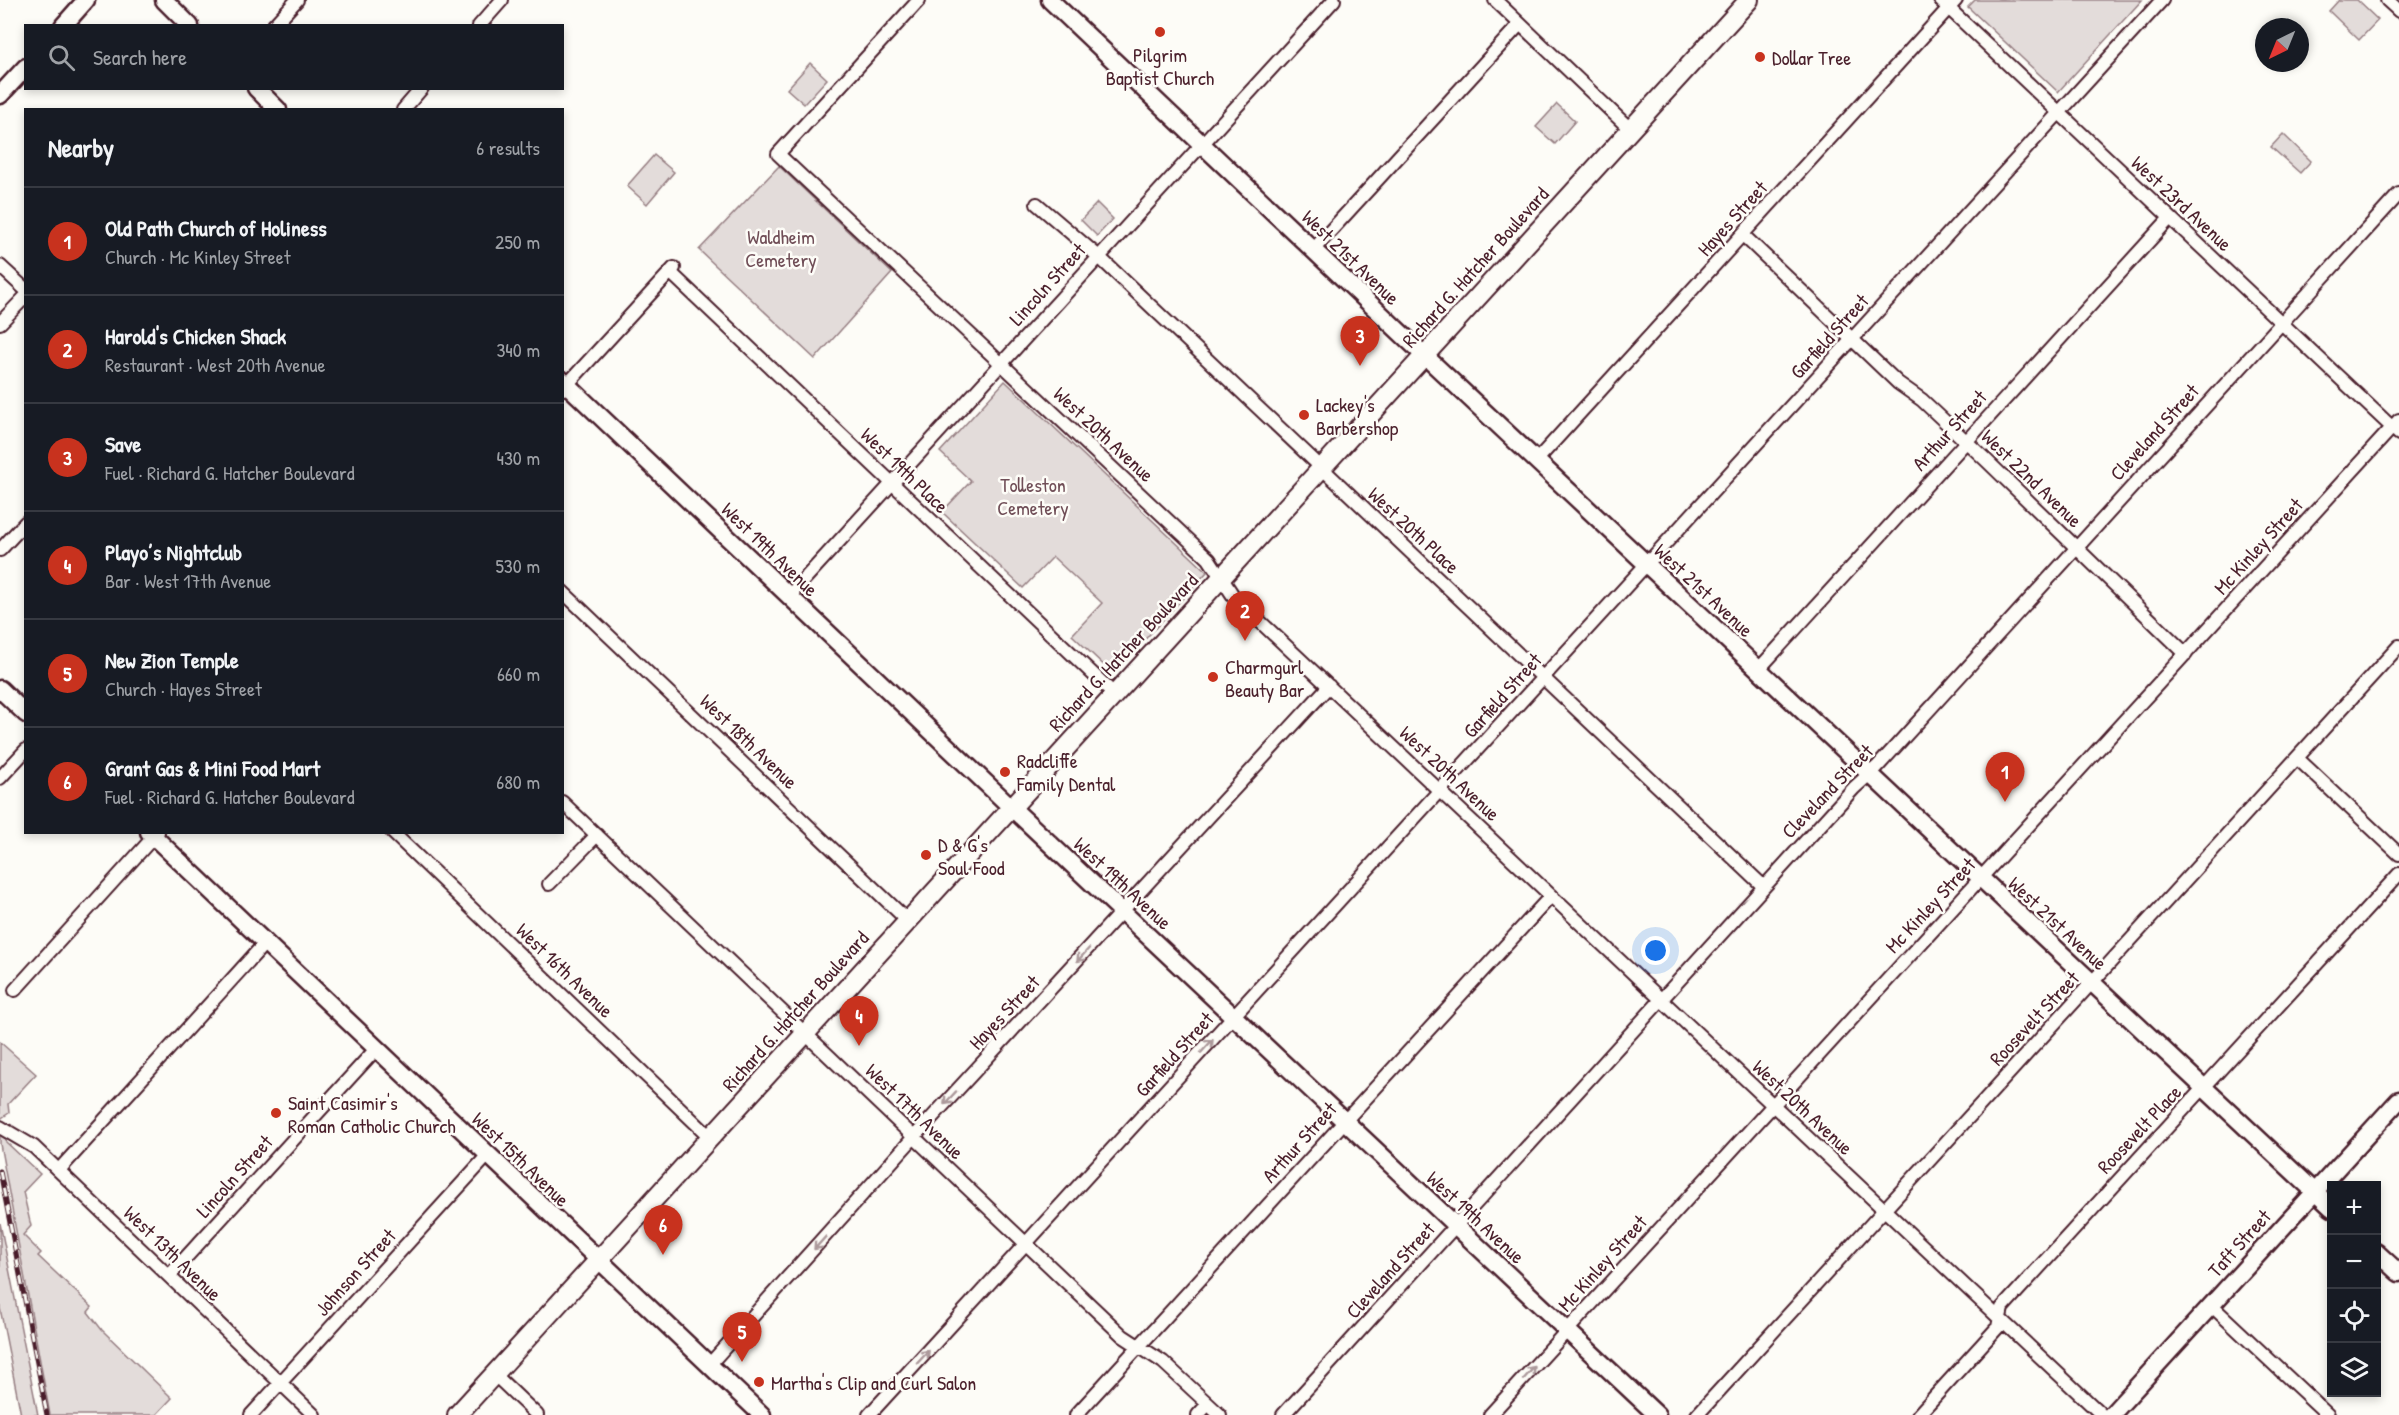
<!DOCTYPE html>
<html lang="en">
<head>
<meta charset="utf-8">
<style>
	:root { --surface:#171b24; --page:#20242c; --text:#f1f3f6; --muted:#9ea1a6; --line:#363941; --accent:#c8321e }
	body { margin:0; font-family:"Patrick Hand",sans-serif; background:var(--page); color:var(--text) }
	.controls { position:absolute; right:18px; bottom:18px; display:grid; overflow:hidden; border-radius:0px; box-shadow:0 3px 9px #0003 }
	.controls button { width:54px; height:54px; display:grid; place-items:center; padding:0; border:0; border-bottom:2px solid var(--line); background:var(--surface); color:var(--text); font:30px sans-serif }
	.compass { position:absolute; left:2255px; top:18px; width:54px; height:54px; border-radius:50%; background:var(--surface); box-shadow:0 3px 9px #0003; rotate:223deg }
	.you { position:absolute; left:1656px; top:951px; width:21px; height:21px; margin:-15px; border:4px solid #fff; border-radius:50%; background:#1a73e8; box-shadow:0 0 0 9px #1a73e833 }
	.badge { display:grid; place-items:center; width:39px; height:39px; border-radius:50%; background:var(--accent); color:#fff; font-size:20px; font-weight:700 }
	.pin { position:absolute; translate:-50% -50px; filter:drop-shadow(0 2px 3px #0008) }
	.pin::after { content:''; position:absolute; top:32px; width:21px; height:18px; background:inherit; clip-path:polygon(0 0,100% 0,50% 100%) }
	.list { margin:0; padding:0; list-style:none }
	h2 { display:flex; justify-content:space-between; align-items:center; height:78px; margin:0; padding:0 24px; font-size:26px }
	h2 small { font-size:20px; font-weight:400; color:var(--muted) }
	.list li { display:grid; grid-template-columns:39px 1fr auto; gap:18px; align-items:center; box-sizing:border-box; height:108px; padding:0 24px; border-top:2px solid var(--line) }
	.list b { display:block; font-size:22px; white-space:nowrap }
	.list p { margin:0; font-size:20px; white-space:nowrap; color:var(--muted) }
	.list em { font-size:20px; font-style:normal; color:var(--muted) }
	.icon { flex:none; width:33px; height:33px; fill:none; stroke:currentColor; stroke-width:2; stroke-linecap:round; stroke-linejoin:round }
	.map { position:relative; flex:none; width:2399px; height:1415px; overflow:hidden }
	.search { position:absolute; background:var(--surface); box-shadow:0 3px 9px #0003; left:24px; top:24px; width:540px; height:66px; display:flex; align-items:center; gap:15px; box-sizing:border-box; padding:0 21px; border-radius:0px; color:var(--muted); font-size:22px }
	.panel { position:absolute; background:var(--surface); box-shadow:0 3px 9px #0003; left:24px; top:108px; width:540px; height:726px; border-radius:0px }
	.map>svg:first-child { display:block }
	.green { fill:#e3dcda; stroke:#967e82; stroke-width:1.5 }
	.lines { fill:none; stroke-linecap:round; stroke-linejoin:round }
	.street-casing { stroke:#4a1f2b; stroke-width:16 }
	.secondary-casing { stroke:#4a1f2b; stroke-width:21 }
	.primary-casing { stroke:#4a1f2b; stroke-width:22 }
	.street { stroke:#fdfcf7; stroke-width:12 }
	.secondary { stroke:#fdfcf7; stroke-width:16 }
	.primary { stroke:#fdfcf7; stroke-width:18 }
	.rail-casing { stroke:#4a1f2b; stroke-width:5 }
	.rail { stroke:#fdfcf7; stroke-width:3; stroke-dasharray:9; stroke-linecap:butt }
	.oneway { stroke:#ac999b }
	.poi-dot { fill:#c8321e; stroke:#fdfcf7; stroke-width:2 }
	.labels { text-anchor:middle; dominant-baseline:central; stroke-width:5; stroke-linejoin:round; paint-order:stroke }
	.poi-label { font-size:20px; fill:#4a1f2b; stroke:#fdfcf7; text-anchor:start }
	.street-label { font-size:20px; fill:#4a1f2b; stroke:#fdfcf7 }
	.park-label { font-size:20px; fill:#704e57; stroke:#fdfcf7 }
</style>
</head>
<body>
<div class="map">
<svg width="2399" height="1415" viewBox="0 0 2399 1415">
	<rect width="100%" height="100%" fill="#fdfcf7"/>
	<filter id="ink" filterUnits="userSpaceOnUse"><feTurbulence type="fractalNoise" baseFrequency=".0167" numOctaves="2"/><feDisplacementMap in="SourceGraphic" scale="12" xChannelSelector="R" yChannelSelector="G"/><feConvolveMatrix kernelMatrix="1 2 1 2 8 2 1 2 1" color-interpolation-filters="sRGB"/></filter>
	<g filter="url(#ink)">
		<!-- green -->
		<path class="green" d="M 1975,0 L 2142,0 L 2058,92 L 1968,7 Z
			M 2339,0 L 2357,0 L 2378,20 L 2359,40 L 2329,11 Z
			M 810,63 L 827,79 L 804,104 L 787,89 Z
			M 1557,104 L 1575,121 L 1555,144 L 1536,127 Z
			M 2283,134 L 2311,161 L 2300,173 L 2271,147 Z
			M 654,155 L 674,172 L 647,204 L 627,186 Z
			M 779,166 L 892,273 L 815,359 L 699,250 Z
			M 1097,203 L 1113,219 L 1097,236 L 1081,220 Z
			M 1005,381 L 1207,572 L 1115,672 L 1109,670 L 1072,635 L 1102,603 L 1053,557 L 1023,588 L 942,512 L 971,481 L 940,452 Z
			M 0,1042 L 36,1074 L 8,1104 L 9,1113 L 0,1119 Z
			M 0,1133 L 7,1137 L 6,1142 L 40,1174 L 23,1192 L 31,1226 L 23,1235 L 41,1253 L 38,1256 L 92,1307 L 88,1312 L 102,1330 L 172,1398 L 156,1415 L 50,1415 L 0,1144 Z
			M 0,1223 L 38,1415 L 21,1415 L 0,1308 Z"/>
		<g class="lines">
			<defs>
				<path id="street" d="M 919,0 L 778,154 L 1209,559 L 1234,597 L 2102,1415
					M 1495,0 L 1631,130
					M 1940,0 L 2399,434
					M 2387,0 L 2399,11
					M 273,26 L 297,0
					M 479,26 L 502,0
					M 403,110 L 422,88
					M 1037,204 L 1099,257 L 1763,886
					M 1743,235 L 1898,383 L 1922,400 L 1987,461 L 2186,654
					M 1313,250 L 1520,24
					M 0,266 L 26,290
					M 670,272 L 1115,695
					M 0,323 L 26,296
					M 563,389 L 674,268
					M 1536,461 L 1956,0
					M 0,550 L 26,522
					M 562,591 L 908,921
					M 789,596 L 1334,0
					M 1758,670 L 2170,218
					M 2297,758 L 2399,854
					M 0,778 L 26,750
					M 562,802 L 1123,1336 L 1163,1362 L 1220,1415
					M 392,832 L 710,1137
					M 549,884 L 597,835
					M 15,990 L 158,832
					M 0,1127 L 34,1147 L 314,1415
					M 59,1170 L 265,943
					M 169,1276 L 376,1049
					M 2211,1305 L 2328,1415
					M 709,1365 L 914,1137 L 1329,686
					M 494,1374 L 537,1415
					M 251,1415 L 488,1155
					M 869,1415 L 2162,0
					M 1076,1415 L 1551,896
					M 1198,1415 L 1208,1404
					M 1283,1415 L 1854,788 L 1877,767 L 2399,194
					M 1490,1415 L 2399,420
					M 1697,1415 L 2399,646
					M 1918,1415 L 1998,1327 L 2002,1308 L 2399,874"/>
				<path id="secondary" d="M 164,0 L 190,26
					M 1050,0 L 1425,356 L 2332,1208
					M 63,26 L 86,0
					M 256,88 L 278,110
					M 0,95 L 26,67
					M 562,380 L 1011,807 L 1657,1415
					M 0,689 L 26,714
					M 149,832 L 762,1415
					M 2376,1252 L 2399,1273
					M 2111,1415 L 2399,1100"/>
				<path id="primary" d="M 457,1415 L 1749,0"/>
			</defs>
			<!-- street casing -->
			<use href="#street" class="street-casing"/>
			<!-- secondary casing -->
			<use href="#secondary" class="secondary-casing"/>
			<!-- primary casing -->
			<use href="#primary" class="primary-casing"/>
			<!-- street -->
			<use href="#street" class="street"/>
			<!-- secondary -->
			<use href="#secondary" class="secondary"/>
			<!-- primary -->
			<use href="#primary" class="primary"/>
			<defs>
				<path id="rail" d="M 0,1171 L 47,1415"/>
			</defs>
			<!-- rail casing -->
			<use href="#rail" class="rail-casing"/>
			<!-- rail -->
			<use href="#rail" class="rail"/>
		</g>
		<!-- one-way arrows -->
		<defs><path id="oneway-shaft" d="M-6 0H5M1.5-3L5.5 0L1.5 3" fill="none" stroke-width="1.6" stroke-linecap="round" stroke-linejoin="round" transform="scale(1.5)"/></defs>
		<g class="oneway">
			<use href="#oneway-shaft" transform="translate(1083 955) rotate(132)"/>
			<use href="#oneway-shaft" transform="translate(1207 1046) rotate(-48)"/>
			<use href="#oneway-shaft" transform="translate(950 1098) rotate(133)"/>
			<use href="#oneway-shaft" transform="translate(820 1243) rotate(132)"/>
			<use href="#oneway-shaft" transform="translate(923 1357) rotate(-47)"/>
			<use href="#oneway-shaft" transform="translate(1529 1373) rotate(-48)"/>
		</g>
	</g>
	<!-- markers -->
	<g class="poi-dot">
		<circle cx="1160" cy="32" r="6"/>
		<circle cx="1760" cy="57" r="6"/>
		<circle cx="1304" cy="415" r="6"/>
		<circle cx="1213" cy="677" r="6"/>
		<circle cx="1005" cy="772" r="6"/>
		<circle cx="926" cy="855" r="6"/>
		<circle cx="276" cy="1113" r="6"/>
		<circle cx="759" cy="1382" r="6"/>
	</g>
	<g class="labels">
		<!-- poi labels -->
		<g class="poi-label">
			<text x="1160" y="54" text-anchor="middle">Pilgrim<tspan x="1160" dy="23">Baptist Church</tspan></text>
			<text x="1772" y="57">Dollar Tree</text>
			<text x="1316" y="404">Lackey's<tspan x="1316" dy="23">Barbershop</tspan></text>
			<text x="1225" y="666">Charmgurl<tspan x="1225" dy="23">Beauty Bar</tspan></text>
			<text x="1017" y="760">Radcliffe<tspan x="1017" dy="23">Family Dental</tspan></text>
			<text x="938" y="844">D &amp; G's<tspan x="938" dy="23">Soul Food</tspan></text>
			<text x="288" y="1102">Saint Casimir's<tspan x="288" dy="23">Roman Catholic Church</tspan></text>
			<text x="771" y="1382">Martha's Clip and Curl Salon</text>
		</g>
		<!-- street labels -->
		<g class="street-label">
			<text transform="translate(2182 203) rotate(43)">West 23rd Avenue</text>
			<text transform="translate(1732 218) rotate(-48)">Hayes Street</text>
			<text transform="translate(1351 257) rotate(44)">West 21st Avenue</text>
			<text transform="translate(1475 267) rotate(-48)">Richard G. Hatcher Boulevard</text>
			<text transform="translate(1047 284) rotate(-48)">Lincoln Street</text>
			<text transform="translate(1829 336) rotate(-48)">Garfield Street</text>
			<text transform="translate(1949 430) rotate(-48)">Arthur Street</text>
			<text transform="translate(2154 432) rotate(-48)">Cleveland Street</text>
			<text transform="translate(1104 434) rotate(43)">West 20th Avenue</text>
			<text transform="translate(905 470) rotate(44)">West 19th Place</text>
			<text transform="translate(2032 478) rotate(44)">West 22nd Avenue</text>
			<text transform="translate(1414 530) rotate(43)">West 20th Place</text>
			<text transform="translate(2258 546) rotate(-48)">Mc Kinley Street</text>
			<text transform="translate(770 549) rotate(44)">West 19th Avenue</text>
			<text transform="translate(1704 590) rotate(43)">West 21st Avenue</text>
			<text transform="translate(1123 652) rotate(-47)">Richard G. Hatcher Boulevard</text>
			<text transform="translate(1502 695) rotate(-48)">Garfield Street</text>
			<text transform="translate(749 741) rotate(44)">West 18th Avenue</text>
			<text transform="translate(1450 773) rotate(43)">West 20th Avenue</text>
			<text transform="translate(1827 791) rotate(-46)">Cleveland Street</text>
			<text transform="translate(1123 883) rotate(43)">West 19th Avenue</text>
			<text transform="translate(1930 905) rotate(-47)">Mc Kinley Street</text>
			<text transform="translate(2058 923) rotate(43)">West 21st Avenue</text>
			<text transform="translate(565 970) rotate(44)">West 16th Avenue</text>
			<text transform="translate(795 1011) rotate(-48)">Richard G. Hatcher Boulevard</text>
			<text transform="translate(1004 1012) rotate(-47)">Hayes Street</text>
			<text transform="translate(2034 1018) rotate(-47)">Roosevelt Street</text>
			<text transform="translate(1174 1054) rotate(-48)">Garfield Street</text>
			<text transform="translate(1803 1107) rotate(43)">West 20th Avenue</text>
			<text transform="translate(915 1111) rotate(44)">West 17th Avenue</text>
			<text transform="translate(2139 1129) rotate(-47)">Roosevelt Place</text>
			<text transform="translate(1299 1142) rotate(-48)">Arthur Street</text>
			<text transform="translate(521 1159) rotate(44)">West 15th Avenue</text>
			<text transform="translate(234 1176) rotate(-48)">Lincoln Street</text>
			<text transform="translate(1476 1217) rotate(43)">West 19th Avenue</text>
			<text transform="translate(2239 1243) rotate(-48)">Taft Street</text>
			<text transform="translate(173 1253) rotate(44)">West 13th Avenue</text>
			<text transform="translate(1602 1263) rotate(-48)">Mc Kinley Street</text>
			<text transform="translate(1390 1270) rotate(-48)">Cleveland Street</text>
			<text transform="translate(355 1272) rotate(-48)">Johnson Street</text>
		</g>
		<!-- park labels -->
		<g class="park-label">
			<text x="781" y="236">Waldheim<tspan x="781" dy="23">Cemetery</tspan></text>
			<text x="1033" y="484">Tolleston<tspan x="1033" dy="23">Cemetery</tspan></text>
		</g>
	</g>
</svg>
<div class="controls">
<button>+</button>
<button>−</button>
<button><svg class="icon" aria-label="locate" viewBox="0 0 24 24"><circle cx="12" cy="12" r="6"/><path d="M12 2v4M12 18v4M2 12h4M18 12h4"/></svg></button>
<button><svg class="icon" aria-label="layers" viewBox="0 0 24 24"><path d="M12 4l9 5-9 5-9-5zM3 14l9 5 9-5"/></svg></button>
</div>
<svg class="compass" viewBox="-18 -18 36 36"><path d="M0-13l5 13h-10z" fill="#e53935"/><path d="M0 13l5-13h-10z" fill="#9ea1a6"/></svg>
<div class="you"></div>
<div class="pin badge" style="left:2005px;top:802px">1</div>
<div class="pin badge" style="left:1245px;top:641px">2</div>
<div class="pin badge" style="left:1360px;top:366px">3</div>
<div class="pin badge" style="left:859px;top:1046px">4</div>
<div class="pin badge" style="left:742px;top:1362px">5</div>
<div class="pin badge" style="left:663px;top:1255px">6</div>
<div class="search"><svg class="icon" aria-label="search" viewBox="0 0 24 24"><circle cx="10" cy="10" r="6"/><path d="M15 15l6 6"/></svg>Search here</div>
<section class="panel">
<h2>Nearby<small>6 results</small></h2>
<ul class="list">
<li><span class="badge">1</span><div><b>Old Path Church of Holiness</b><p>Church · Mc Kinley Street</p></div><em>250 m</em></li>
<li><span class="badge">2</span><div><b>Harold's Chicken Shack</b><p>Restaurant · West 20th Avenue</p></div><em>340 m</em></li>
<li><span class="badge">3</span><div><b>Save</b><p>Fuel · Richard G. Hatcher Boulevard</p></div><em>430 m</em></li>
<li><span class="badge">4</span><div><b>Playo’s Nightclub</b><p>Bar · West 17th Avenue</p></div><em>530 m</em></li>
<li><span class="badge">5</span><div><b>New Zion Temple</b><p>Church · Hayes Street</p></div><em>660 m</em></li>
<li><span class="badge">6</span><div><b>Grant Gas &amp; Mini Food Mart</b><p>Fuel · Richard G. Hatcher Boulevard</p></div><em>680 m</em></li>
</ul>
</section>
</div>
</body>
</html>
